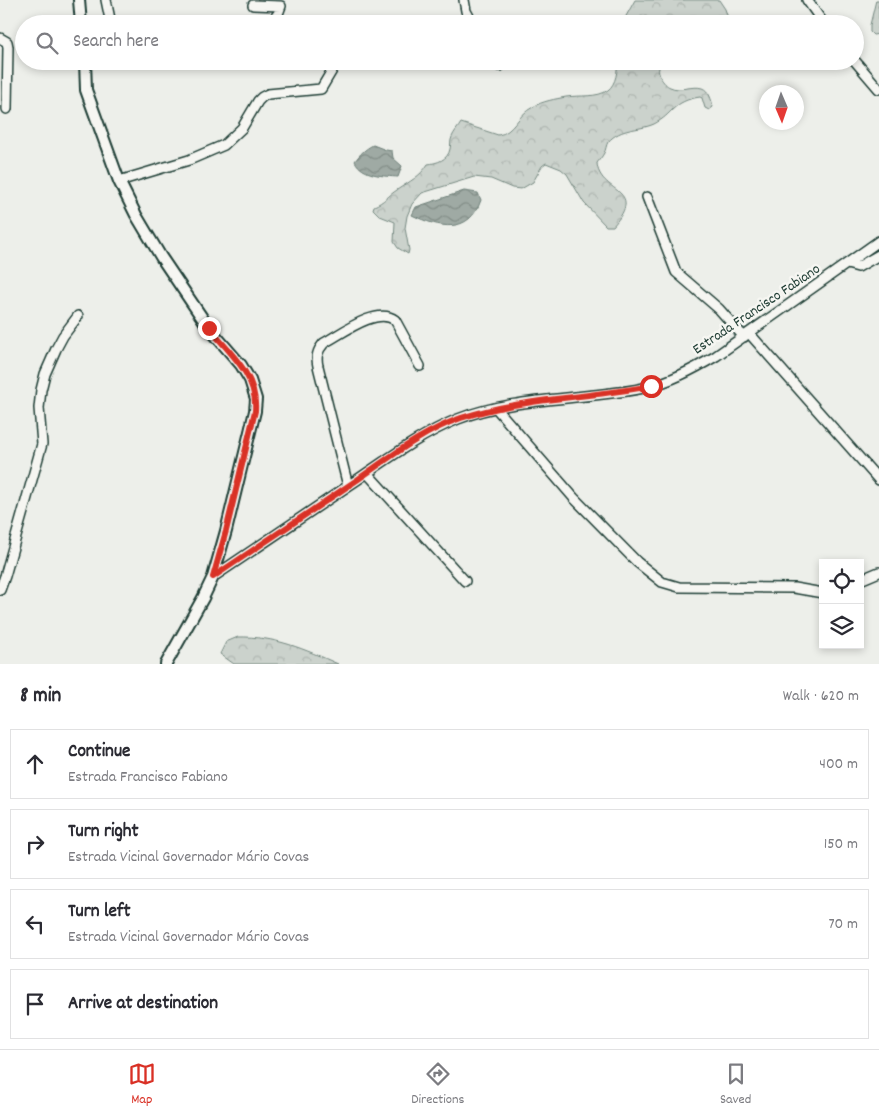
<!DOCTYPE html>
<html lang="en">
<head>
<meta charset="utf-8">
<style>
	:root { --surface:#fff; --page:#f7f7f7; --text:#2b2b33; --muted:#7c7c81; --line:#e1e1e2; --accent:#d93025 }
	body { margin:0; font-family:Dekko,sans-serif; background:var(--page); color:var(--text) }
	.controls { position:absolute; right:15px; bottom:15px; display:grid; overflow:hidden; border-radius:0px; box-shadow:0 2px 8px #0003 }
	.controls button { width:45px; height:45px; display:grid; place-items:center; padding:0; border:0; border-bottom:1px solid var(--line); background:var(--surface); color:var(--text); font:25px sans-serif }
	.compass { position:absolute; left:759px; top:85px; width:45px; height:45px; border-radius:50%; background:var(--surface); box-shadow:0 2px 8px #0003; rotate:178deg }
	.stop { position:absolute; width:15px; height:15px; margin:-11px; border:4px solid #d93025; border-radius:50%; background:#fff }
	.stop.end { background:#d93025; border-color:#fff; box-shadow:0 1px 5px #0008 }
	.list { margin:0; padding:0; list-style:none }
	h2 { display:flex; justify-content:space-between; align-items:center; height:65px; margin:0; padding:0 20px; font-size:21px }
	h2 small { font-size:16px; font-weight:400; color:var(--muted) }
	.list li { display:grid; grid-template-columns:32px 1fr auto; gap:15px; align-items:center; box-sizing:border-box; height:70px; margin:0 10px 10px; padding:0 10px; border:1px solid var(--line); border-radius:0px }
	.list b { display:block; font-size:19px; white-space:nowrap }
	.list p { margin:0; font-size:16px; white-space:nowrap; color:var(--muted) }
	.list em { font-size:16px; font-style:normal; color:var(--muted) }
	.icon { flex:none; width:28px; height:28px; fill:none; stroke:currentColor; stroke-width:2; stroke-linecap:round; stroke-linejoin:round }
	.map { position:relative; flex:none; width:879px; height:664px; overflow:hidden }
	.search { position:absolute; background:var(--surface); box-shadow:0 2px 8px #0003; left:15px; right:15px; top:15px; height:55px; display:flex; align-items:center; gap:12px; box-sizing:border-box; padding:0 18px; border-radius:28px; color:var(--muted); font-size:19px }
	.sheet { height:385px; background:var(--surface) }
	nav { display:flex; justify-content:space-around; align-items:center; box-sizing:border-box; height:70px; border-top:1px solid var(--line); background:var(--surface); font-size:14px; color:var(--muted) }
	nav a { display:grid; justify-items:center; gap:2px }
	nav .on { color:var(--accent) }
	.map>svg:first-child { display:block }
	.forest { fill:url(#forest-crowns); stroke:#758880 }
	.water { fill:url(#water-waves); stroke:#6c7e77 }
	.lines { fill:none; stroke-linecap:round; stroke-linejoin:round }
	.minor-casing { stroke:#1f3d34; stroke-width:12 }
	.major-casing { stroke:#1f3d34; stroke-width:14 }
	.minor { stroke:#f6f6f2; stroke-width:9 }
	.major { stroke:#f6f6f2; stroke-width:10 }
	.route { stroke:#d93025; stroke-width:6 }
	.labels { text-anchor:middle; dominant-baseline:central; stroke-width:5; stroke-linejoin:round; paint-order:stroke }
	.street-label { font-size:15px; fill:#1f3d34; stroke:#f6f6f2 }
</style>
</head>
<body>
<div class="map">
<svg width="879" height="664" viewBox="0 0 879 664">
	<defs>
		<pattern id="forest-crowns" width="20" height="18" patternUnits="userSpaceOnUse" patternTransform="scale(1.25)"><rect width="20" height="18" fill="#cbd2cc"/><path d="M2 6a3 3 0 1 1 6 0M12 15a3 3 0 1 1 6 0" fill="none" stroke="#aeb5b0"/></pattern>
		<pattern id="water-waves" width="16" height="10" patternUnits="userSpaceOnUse" patternTransform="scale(1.25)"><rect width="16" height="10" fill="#9faaa4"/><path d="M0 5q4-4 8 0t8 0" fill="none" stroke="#818c86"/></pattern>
	</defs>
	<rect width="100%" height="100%" fill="#edefea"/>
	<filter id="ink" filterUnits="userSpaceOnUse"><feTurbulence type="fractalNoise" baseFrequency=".02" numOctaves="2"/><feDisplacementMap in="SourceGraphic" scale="10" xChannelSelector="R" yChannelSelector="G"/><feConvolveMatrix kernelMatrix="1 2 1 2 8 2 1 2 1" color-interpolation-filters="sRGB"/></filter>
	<g filter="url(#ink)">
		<!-- forest -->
		<path class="forest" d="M 635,0 L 719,0 L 725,9 L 728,18 L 721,24 L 618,24 L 625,18 Z
			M 876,0 L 879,0 L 879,34 L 873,35 L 870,32 L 870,25 Z
			M 617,61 L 672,61 C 669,62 664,63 661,65 C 654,71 664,85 670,87 C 680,92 692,85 702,88 C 709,90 712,101 713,107 L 709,110 L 705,108 L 702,98 L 700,97 C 672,101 674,114 654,124 C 638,131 621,127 608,142 C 606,145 606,150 604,153 C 602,157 599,160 597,163 C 599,194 647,187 613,226 L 606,226 L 584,203 L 567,174 L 561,169 L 546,163 L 542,166 L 533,182 L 521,189 L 512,188 L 491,179 L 474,177 L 422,193 L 412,204 L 407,216 L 405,228 L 409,250 L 408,254 L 398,248 L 394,242 L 395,222 L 380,216 L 373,209 L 374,206 C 384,202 389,195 397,190 C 410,181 420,177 428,164 C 437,163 448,160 450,149 C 451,145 450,141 452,137 C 454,132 458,128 461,123 L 498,135 C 514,133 517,115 533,107 C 542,101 556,99 566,97 C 579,95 598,98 608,90 C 616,84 618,70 617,61 Z
			M 238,637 C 275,636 304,649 338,664 L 234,664 L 220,654 L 226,642 Z"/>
		<!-- water -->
		<path class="water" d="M 373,145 L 386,150 L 392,151 L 393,158 L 402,166 L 398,177 C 384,176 362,176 355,161 C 360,154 365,149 373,145 Z
			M 464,191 L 478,193 L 481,200 C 469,235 439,228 412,215 L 416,207 Z"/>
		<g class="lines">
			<defs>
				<path id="minor" d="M 106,0 L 111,24
					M 464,0 L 466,11 L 473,24
					M 807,0 L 824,24
					M 253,5 L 281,6 L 278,14 L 269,24
					M 0,38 L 7,42 L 8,47 L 7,109
					M 496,61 L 499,66
					M 855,61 L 879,89
					M 119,181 L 189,160 L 224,145 L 242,128 L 258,101 L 262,97 L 268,94 L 321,89 L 337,62
					M 647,197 L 676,272 L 719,309 L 744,337
					M 847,264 L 858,267 L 879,255
					M 749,333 L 879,480
					M 496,408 L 574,498 L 637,562 L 662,582 L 679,587 L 794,588 L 823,593
					M 367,473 L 465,581
					M 348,486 L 318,366 C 316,357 317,351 324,343 C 341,334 377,306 395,320 L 420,366
					M 213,577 C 259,546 305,515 351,484 C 385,461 419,435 458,419 C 503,401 555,400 603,394 C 619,392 636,391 651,386 C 674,380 696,368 716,356 L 879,241
					M 860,580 L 879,572
					M 0,590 L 5,576 L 42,444 L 39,408 L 41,390 L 45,374 L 56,349 L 63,336 L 78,316"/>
				<path id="major" d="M 79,0 L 81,24
					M 85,61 L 86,90 L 119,181 L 136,215 L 161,257 L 209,328 L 241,365 L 250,380 L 256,399 L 255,411 L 226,531 L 213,577 L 203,598 L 166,664"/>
			</defs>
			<!-- minor casing -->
			<use href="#minor" class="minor-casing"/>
			<!-- major casing -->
			<use href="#major" class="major-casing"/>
			<!-- minor -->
			<use href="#minor" class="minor"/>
			<!-- major -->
			<use href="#major" class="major"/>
		</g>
	</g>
	<g class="lines" filter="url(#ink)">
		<!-- route -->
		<path class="route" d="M 209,328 C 230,353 258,376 255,411 L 226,531 L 213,577 C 261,545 309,512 357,480 C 389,458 423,431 461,418 C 522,398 588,398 651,386"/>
	</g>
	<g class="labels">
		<!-- street labels -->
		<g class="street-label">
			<text transform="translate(757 310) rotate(-34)">Estrada Francisco Fabiano</text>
		</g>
	</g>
</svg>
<div class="controls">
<button><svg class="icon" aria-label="locate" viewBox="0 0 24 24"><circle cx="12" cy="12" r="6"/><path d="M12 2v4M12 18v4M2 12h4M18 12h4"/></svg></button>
<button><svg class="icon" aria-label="layers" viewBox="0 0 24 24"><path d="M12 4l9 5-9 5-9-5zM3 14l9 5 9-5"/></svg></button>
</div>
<svg class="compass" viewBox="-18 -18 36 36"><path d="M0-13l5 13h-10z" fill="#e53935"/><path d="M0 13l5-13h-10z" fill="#7c7c81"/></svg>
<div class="stop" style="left:651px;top:386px"></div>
<div class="stop end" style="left:209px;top:328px"></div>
<div class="search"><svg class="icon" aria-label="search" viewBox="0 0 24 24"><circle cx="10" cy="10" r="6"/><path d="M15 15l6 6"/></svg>Search here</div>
</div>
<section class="sheet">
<h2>8 min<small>Walk · 620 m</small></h2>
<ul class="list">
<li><svg class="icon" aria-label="ahead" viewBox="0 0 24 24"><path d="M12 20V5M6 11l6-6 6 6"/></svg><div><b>Continue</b><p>Estrada Francisco Fabiano</p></div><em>400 m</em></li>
<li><svg class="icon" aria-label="right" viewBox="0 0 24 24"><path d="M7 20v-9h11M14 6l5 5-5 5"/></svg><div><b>Turn right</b><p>Estrada Vicinal Governador Mário Covas</p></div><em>150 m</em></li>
<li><svg class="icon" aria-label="left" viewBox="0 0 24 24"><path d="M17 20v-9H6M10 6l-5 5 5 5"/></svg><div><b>Turn left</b><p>Estrada Vicinal Governador Mário Covas</p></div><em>70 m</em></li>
<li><svg class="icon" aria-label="arrive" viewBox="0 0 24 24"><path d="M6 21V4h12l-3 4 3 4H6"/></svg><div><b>Arrive at destination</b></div></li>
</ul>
</section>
<nav>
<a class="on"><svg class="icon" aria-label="map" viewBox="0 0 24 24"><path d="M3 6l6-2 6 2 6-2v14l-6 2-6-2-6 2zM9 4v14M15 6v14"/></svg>Map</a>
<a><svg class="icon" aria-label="directions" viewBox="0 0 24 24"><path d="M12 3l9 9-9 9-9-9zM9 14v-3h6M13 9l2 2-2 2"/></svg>Directions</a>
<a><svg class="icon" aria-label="saved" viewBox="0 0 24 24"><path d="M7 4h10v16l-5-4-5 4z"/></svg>Saved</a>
</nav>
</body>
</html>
